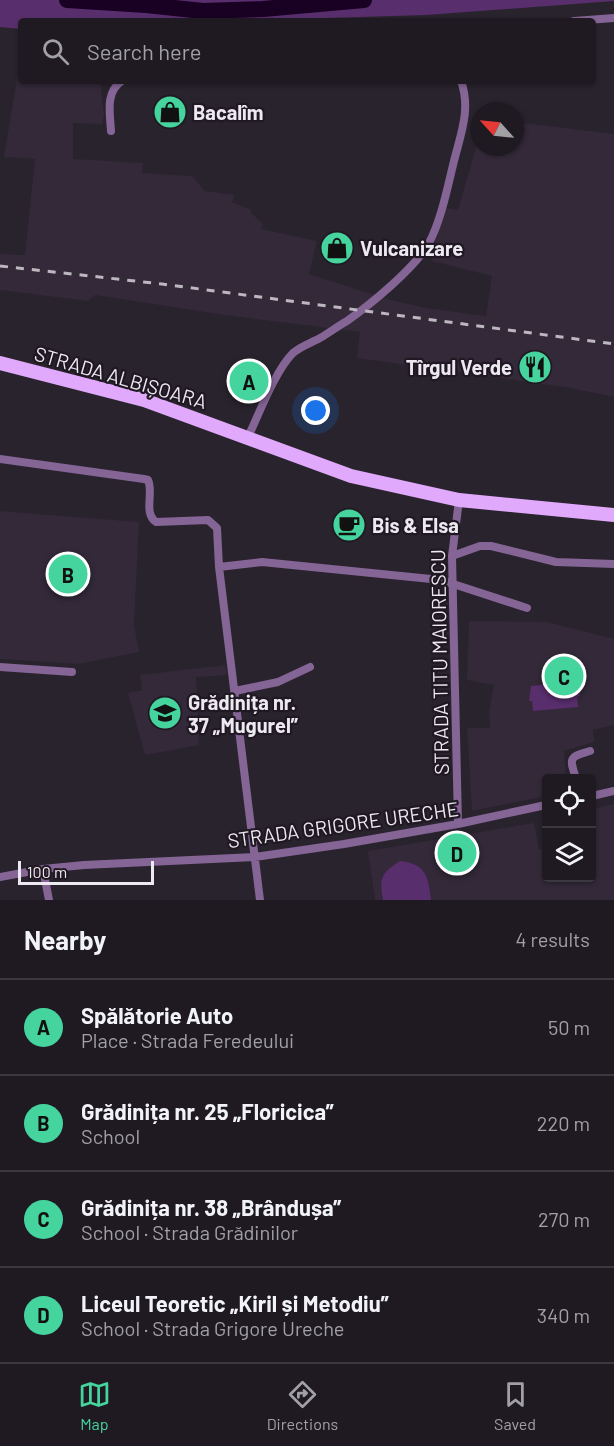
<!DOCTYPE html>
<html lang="en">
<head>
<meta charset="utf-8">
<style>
	:root { --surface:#1f1a22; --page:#27232a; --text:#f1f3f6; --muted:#a1a1a5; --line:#3c3840; --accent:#46d49e }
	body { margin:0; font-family:Barlow,sans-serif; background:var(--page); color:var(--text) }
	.controls { position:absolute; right:18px; bottom:18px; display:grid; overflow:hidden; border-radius:6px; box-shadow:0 2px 4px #0004 }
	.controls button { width:54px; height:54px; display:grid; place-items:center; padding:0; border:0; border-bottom:2px solid var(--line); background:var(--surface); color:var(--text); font:30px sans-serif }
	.compass { position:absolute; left:470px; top:102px; width:54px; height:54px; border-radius:50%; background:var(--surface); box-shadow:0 2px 4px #0004; rotate:297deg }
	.scale { position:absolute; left:18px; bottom:15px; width:136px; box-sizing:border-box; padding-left:6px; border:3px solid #ede9f0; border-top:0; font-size:16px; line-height:21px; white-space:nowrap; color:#ede9f0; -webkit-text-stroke:4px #201923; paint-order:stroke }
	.you { position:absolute; left:316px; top:411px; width:21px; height:21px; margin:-15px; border:4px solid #fff; border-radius:50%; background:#1a73e8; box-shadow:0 0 0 9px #1a73e833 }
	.badge { display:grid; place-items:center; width:39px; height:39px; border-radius:50%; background:var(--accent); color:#111; font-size:20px; font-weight:700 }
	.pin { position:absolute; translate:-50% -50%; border:3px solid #fff; box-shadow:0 2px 6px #0006 }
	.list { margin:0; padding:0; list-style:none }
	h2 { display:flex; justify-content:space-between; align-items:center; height:78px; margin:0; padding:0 24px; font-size:26px }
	h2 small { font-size:20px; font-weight:400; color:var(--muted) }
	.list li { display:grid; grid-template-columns:39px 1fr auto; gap:18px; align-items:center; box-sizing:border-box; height:96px; padding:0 24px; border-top:2px solid var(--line) }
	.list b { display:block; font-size:22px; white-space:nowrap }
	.list p { margin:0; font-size:20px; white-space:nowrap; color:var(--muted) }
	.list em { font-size:20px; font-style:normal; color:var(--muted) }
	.icon { flex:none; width:33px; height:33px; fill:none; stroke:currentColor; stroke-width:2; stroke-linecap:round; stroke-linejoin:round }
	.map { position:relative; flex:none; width:614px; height:900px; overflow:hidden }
	.search { position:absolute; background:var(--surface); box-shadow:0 2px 4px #0004; left:18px; right:18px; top:18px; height:66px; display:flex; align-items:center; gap:15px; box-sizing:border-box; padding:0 21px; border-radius:6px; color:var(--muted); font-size:22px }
	.sheet { height:462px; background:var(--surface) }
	nav { display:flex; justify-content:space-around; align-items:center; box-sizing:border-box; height:84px; border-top:2px solid var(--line); background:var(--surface); font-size:16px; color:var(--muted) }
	nav a { display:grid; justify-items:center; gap:3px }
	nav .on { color:var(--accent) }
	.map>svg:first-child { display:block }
	.built { fill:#332939 }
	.green { fill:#592e6d }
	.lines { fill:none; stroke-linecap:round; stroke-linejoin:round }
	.stream { stroke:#190124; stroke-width:3 }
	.river { stroke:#190124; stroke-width:16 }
	.minor { stroke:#856496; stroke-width:8 }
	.primary { stroke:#e0a9fc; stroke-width:14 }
	.rail { stroke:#bcb8bf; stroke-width:3; stroke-dasharray:8 8; stroke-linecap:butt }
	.labels { text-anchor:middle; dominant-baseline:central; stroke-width:4.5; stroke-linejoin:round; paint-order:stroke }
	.poi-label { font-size:20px; font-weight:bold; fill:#ede9f0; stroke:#201923; text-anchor:start }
	.street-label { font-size:20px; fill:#ede9f0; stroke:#201923 }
</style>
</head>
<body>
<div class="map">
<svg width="614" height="900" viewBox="0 0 614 900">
	<rect width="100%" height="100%" fill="#29232d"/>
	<!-- built -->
	<path class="built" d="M 21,54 L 21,81 L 100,81 L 104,115 L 102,124 L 73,123 L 73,159 L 143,163 L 142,173 L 192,176 L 205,191 L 234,195 L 232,202 L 252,210 L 251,213 L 263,224 L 261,229 L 317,241 L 309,274 L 387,299 L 426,308 L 486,316 L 492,276 L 432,261 L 434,246 L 446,208 L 458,210 L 479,137 L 479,147 L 515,147 L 515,122 L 614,134 L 614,397 L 571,388 L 357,358 L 360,332 L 225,315 L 95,295 L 88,301 L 0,290 L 0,254 L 25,255 L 35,159 L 4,157 Z
		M 0,511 L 139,522 L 134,625 L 139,652 L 79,664 L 0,659 Z
		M 469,621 L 547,622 L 614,639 L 614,725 L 593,730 L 594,742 L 564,751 L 566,778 L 546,778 L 546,796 L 472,811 L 467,728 L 490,728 L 489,711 L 494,685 L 467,680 Z
		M 225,665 L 227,675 L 196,677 L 199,745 L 145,755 L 128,693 L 142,690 L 140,675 Z
		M 614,804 L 614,900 L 375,900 L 368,851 L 534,823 L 539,849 L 544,848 L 546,855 L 546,878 L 592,878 L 592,809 Z"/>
	<!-- green -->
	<path class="green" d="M 0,0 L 614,0 L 614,1 L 426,15 L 231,21 L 21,21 L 21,29 L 0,27 Z
		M 576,682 L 576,690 L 579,691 L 580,696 L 577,697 L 578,707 L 533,711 L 532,701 L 529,701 L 531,686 Z
		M 400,861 C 427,864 428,877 431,900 L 383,900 C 379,878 381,873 400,861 Z"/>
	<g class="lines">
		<!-- stream -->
		<path class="stream" d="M 143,0 L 146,5"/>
		<!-- river -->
		<path class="river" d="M 67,0 L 146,5 L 203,11 L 263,9 L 364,0"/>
		<!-- minor -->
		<path class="minor" d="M 574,21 L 614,18
			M 111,131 C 110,113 105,92 122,81
			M 248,437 C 259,414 275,371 293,353 C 301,346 311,343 320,338 C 329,333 338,326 347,321 C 371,304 415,268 429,243 C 441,221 448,185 454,161 C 461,133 471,109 461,81
			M 0,459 L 144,479 L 148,480 C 154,493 143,513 156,522 L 208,520 L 217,528 L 219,567 L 260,900
			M 452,556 L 480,546 L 491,546 L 556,562 L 614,564
			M 219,567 L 262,562 L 441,580 L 527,608
			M 0,667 L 72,672
			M 235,691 L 278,682 L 310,667
			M 576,778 C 569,758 569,757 590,751
			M 592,796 L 614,791
			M 458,824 L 452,556 L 459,500
			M 43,869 L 49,900
			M 0,877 L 43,869 L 84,865 L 255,857 L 344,844 L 458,824 L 546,805"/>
		<!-- primary -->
		<path class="primary" d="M 0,363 L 144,400 L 351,476 L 459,500 L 614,515"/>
		<!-- rail -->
		<path class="rail" d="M 0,266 L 162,284 L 614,344"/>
	</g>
	<!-- icons -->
	<defs>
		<symbol id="shop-disc" viewBox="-11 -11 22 22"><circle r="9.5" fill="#46d49e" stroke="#201923"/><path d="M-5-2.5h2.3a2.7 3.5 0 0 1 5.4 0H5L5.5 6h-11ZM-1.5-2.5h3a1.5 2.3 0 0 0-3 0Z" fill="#111"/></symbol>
		<symbol id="restaurant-disc" viewBox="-11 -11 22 22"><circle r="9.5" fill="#46d49e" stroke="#201923"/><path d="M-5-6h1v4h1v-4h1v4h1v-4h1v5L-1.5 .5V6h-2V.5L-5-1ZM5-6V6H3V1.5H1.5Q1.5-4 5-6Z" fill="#111"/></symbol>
		<symbol id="cafe-disc" viewBox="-11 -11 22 22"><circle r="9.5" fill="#46d49e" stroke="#201923"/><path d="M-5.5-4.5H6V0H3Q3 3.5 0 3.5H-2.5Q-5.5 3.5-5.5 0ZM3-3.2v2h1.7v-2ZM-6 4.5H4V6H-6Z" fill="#111"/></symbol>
		<symbol id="school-disc" viewBox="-11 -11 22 22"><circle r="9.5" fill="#46d49e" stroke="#201923"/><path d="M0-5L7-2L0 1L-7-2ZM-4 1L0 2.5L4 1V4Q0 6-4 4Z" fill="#111"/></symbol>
	</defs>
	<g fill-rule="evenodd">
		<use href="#shop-disc" x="151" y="93" width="38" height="38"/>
		<use href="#shop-disc" x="318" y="229" width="38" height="38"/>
		<use href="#restaurant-disc" x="516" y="348" width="38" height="38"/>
		<use href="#cafe-disc" x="330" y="506" width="38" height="38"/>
		<use href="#school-disc" x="146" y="694" width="38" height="38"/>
	</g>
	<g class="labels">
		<!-- poi labels -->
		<g class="poi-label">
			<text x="193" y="112">Bacalîm</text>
			<text x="360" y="248">Vulcanizare</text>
			<text x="512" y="367" text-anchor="end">Tîrgul Verde</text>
			<text x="372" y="525">Bis &amp; Elsa</text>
			<text x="188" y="702">Grădinița nr.<tspan x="188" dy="23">37 „Mugurel”</tspan></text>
		</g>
		<!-- street labels -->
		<g class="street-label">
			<text transform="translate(121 377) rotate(16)">STRADA ALBIȘOARA</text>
			<text transform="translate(439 662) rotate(-91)">STRADA TITU MAIORESCU</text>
			<text transform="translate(343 824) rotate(-8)">STRADA GRIGORE URECHE</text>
		</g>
	</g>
</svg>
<div class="controls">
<button><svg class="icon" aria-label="locate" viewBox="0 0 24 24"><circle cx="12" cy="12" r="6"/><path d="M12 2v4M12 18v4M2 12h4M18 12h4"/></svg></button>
<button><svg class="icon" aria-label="layers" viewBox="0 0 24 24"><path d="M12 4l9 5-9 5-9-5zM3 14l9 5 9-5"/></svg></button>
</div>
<svg class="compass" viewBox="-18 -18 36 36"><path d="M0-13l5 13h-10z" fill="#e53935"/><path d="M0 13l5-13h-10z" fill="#a1a1a5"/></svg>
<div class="scale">100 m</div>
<div class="you"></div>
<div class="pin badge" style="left:249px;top:381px">A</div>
<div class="pin badge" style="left:68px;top:574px">B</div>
<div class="pin badge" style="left:564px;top:676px">C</div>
<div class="pin badge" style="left:457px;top:853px">D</div>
<div class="search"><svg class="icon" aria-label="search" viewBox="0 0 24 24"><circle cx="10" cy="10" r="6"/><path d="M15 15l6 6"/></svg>Search here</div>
</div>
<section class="sheet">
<h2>Nearby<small>4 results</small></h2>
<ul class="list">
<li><span class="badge">A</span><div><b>Spălătorie Auto</b><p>Place · Strada Feredeului</p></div><em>50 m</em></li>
<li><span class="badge">B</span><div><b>Grădinița nr. 25 „Floricica”</b><p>School</p></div><em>220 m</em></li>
<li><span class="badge">C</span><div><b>Grădinița nr. 38 „Brândușa”</b><p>School · Strada Grădinilor</p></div><em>270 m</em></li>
<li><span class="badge">D</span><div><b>Liceul Teoretic „Kiril și Metodiu”</b><p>School · Strada Grigore Ureche</p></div><em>340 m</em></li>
</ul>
</section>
<nav>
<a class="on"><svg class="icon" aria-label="map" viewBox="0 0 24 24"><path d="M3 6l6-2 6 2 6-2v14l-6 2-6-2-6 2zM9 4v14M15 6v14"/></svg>Map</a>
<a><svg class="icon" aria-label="directions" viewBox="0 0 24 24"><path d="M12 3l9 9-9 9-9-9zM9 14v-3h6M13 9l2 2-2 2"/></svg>Directions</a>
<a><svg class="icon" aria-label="saved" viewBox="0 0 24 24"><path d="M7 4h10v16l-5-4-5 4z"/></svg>Saved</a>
</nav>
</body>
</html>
